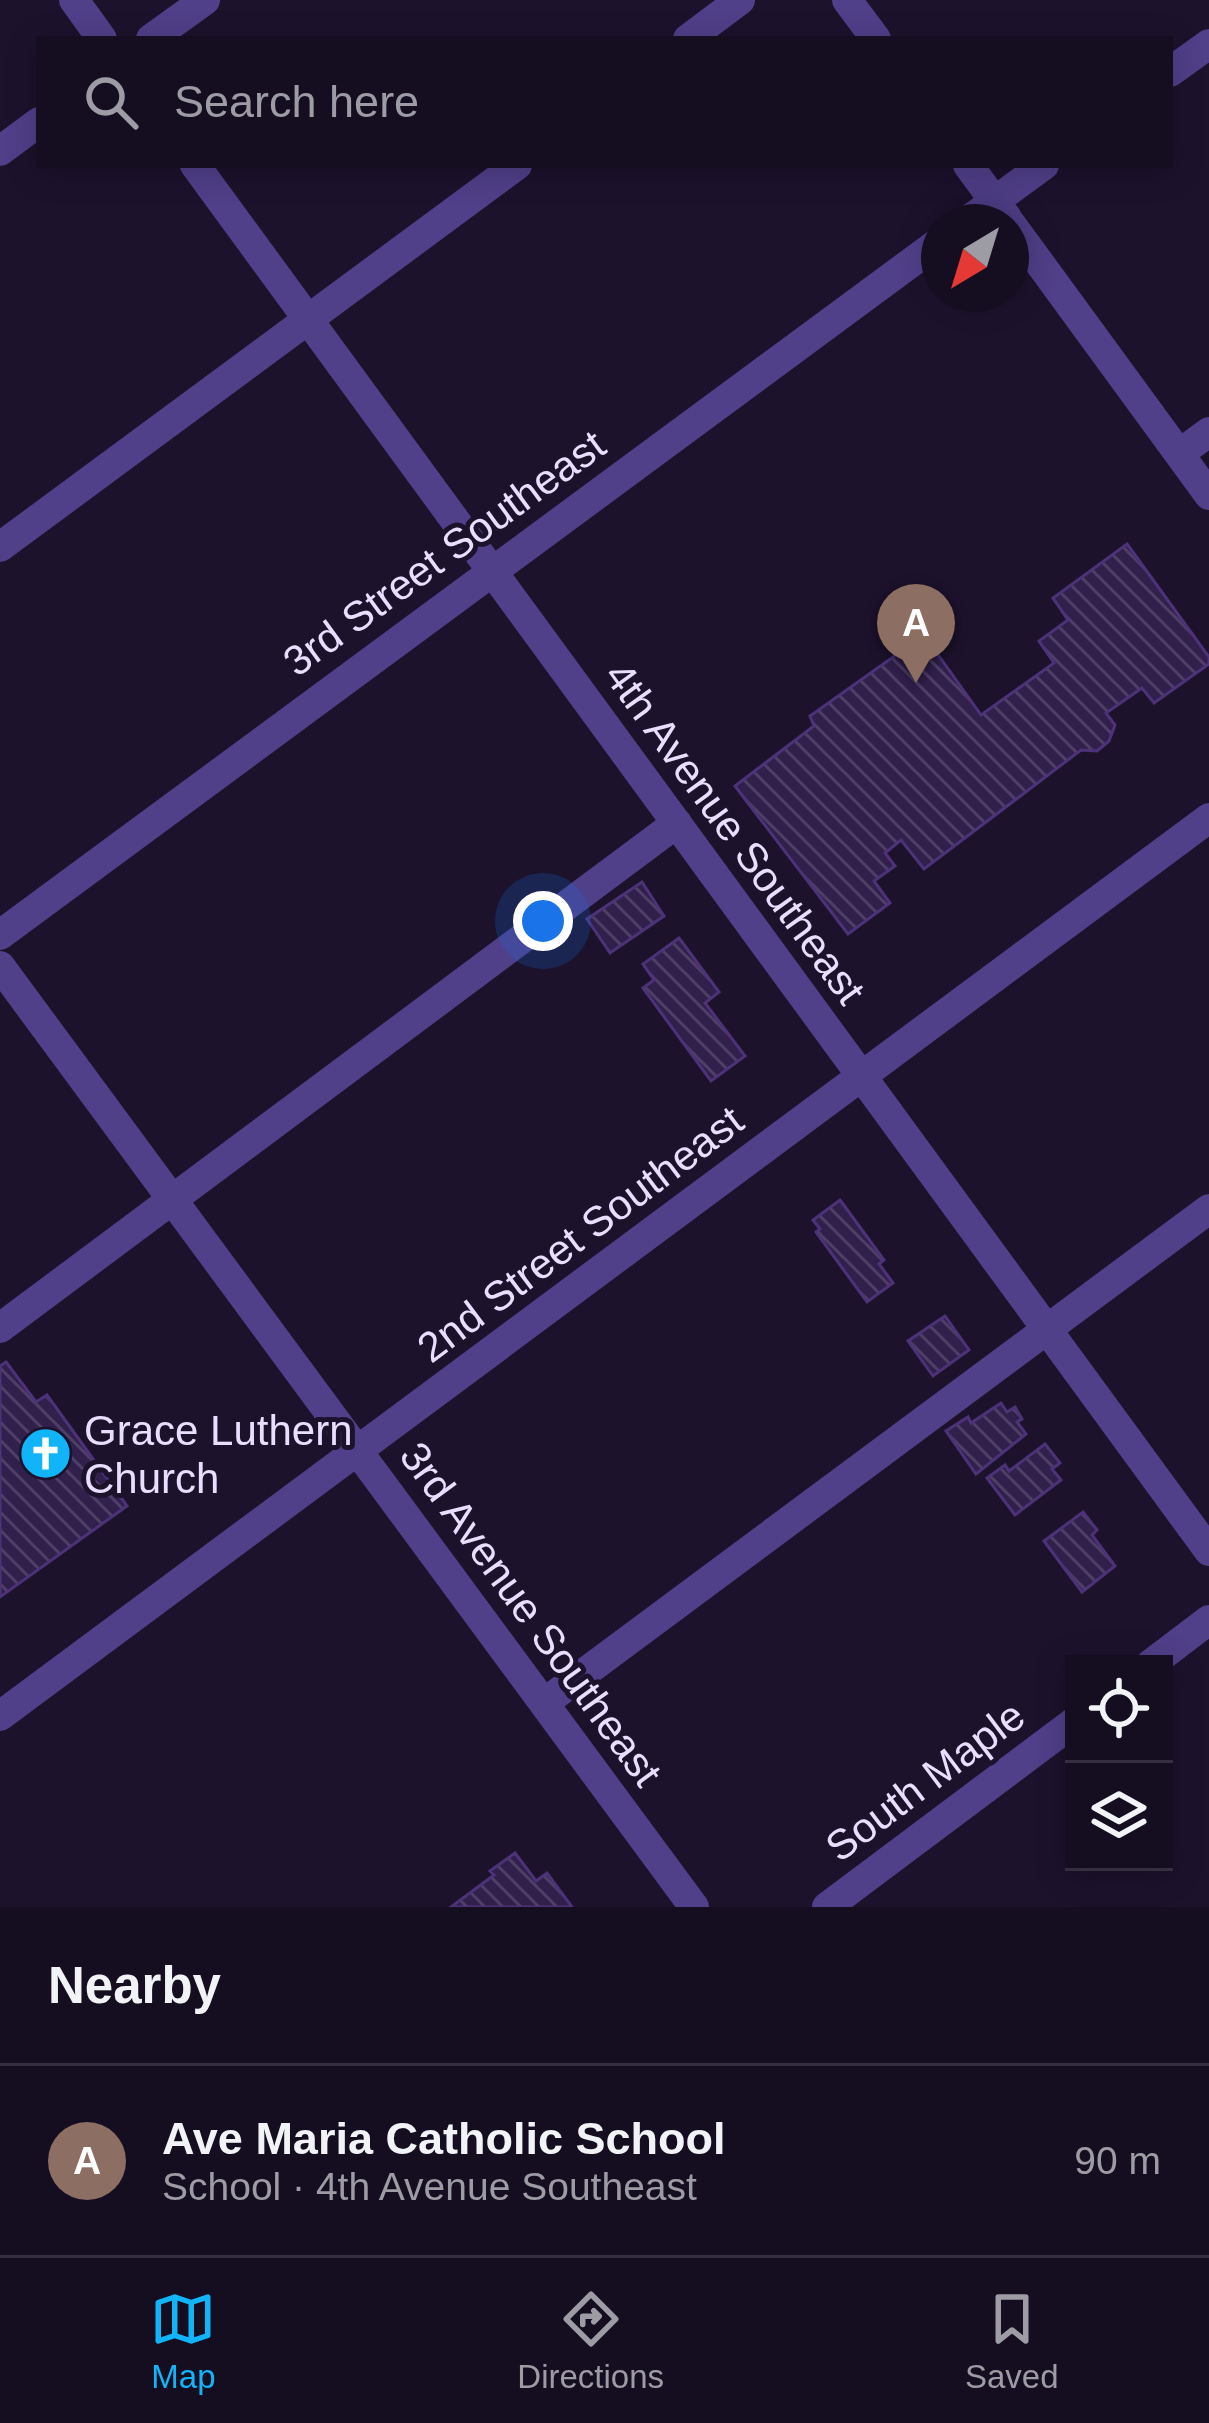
<!DOCTYPE html>
<html lang="en">
<head>
<meta charset="utf-8">
<style>
	:root { --surface:#150e21; --page:#1e172a; --text:#f1f3f6; --muted:#9d9ca5; --line:#342e3f; --accent:#11b4f8 }
	body { margin:0; font-family:Arial,sans-serif; background:var(--page); color:var(--text) }
	.controls { position:absolute; right:36px; bottom:36px; display:grid; overflow:hidden; border-radius:0px; box-shadow:0 6px 30px #0003 }
	.controls button { width:108px; height:108px; display:grid; place-items:center; padding:0; border:0; border-bottom:3px solid var(--line); background:var(--surface); color:var(--text); font:60px sans-serif }
	.compass { position:absolute; left:921px; top:204px; width:108px; height:108px; border-radius:50%; background:var(--surface); box-shadow:0 6px 30px #0003; rotate:218deg }
	.you { position:absolute; left:543px; top:921px; width:42px; height:42px; margin:-30px; border:9px solid #fff; border-radius:50%; background:#1a73e8; box-shadow:0 0 0 18px #1a73e833 }
	.badge { display:grid; place-items:center; width:78px; height:78px; border-radius:50%; background:var(--accent); color:#fff; font-size:39px; font-weight:700 }
	.pin { position:absolute; translate:-50% -99px; filter:drop-shadow(0 3px 6px #0008) }
	.pin::after { content:''; position:absolute; top:63px; width:42px; height:36px; background:inherit; clip-path:polygon(0 0,100% 0,50% 100%) }
	.list { margin:0; padding:0; list-style:none }
	h2 { display:flex; justify-content:space-between; align-items:center; height:156px; margin:0; padding:0 48px; font-size:51px }
	h2 small { font-size:39px; font-weight:400; color:var(--muted) }
	.list li { display:grid; grid-template-columns:78px 1fr auto; gap:36px; align-items:center; box-sizing:border-box; height:192px; padding:0 48px; border-top:3px solid var(--line) }
	.list b { display:block; font-size:45px; white-space:nowrap }
	.list p { margin:0; font-size:39px; white-space:nowrap; color:var(--muted) }
	.list em { font-size:39px; font-style:normal; color:var(--muted) }
	.icon { flex:none; width:66px; height:66px; fill:none; stroke:currentColor; stroke-width:2; stroke-linecap:round; stroke-linejoin:round }
	.map { position:relative; flex:none; width:1209px; height:1907px; overflow:hidden }
	.search { position:absolute; background:var(--surface); box-shadow:0 6px 30px #0003; left:36px; right:36px; top:36px; height:132px; display:flex; align-items:center; gap:30px; box-sizing:border-box; padding:0 42px; border-radius:0px; color:var(--muted); font-size:45px }
	.sheet { height:348px; background:var(--surface) }
	nav { display:flex; justify-content:space-around; align-items:center; box-sizing:border-box; height:168px; border-top:3px solid var(--line); background:var(--surface); font-size:33px; color:var(--muted) }
	nav a { display:grid; justify-items:center; gap:6px }
	nav .on { color:var(--accent) }
	.map>svg:first-child { display:block }
	.building { fill:url(#building-back-hatch); stroke:#4d3278; stroke-width:3 }
	.lines { fill:none; stroke-linecap:round; stroke-linejoin:round }
	.minor { stroke:#503f89; stroke-width:30 }
	.labels { text-anchor:middle; dominant-baseline:central; stroke-width:10; stroke-linejoin:round; paint-order:stroke }
	.street-label { font-size:42px; fill:#e8defe; stroke:#1c122c }
	.poi-label { font-size:42px; fill:#e8defe; stroke:#1c122c; text-anchor:start }
</style>
</head>
<body>
<div class="map">
<svg width="1209" height="1907" viewBox="0 0 1209 1907">
	<defs>
		<pattern id="building-back-hatch" width="6" height="6" patternUnits="userSpaceOnUse" patternTransform="scale(3)"><rect width="6" height="6" fill="#311f4c"/><path d="M-1 5l2 2M0 0l6 6M5-1l2 2" fill="none" stroke="#4f3f67"/></pattern>
	</defs>
	<rect width="100%" height="100%" fill="#1c122c"/>
	<!-- building -->
	<path class="building" d="M 1127,544 L 1209,657 L 1209,664 L 1154,703 L 1142,688 L 1106,713 L 1115,725 L 1109,741 L 1097,751 L 1081,750 L 924,869 L 901,840 L 885,853 L 895,866 L 874,881 L 890,903 L 848,934 L 735,786 L 814,726 L 810,716 L 924,635 L 981,715 L 1054,663 L 1039,641 L 1068,620 L 1053,598 Z
		M 642,882 L 664,916 L 610,953 L 587,919 Z
		M 679,938 L 719,992 L 705,1003 L 745,1056 L 711,1081 L 643,988 L 654,980 L 643,964 Z
		M 840,1200 L 884,1260 L 879,1264 L 893,1283 L 867,1302 L 816,1232 L 820,1229 L 813,1220 Z
		M 945,1316 L 969,1350 L 933,1376 L 908,1341 Z
		M 6,1362 L 36,1402 L 47,1395 L 127,1506 L 0,1597 L 0,1366 Z
		M 1001,1403 L 1007,1412 L 1015,1407 L 1022,1419 L 1017,1422 L 1026,1434 L 976,1474 L 946,1431 L 968,1417 L 971,1423 Z
		M 1045,1444 L 1060,1463 L 1052,1469 L 1061,1480 L 1015,1515 L 987,1478 L 1005,1465 L 1009,1471 Z
		M 1083,1512 L 1097,1530 L 1092,1535 L 1115,1566 L 1082,1592 L 1044,1541 Z
		M 515,1853 L 536,1881 L 547,1873 L 572,1907 L 451,1907 L 494,1875 L 490,1871 Z"/>
	<g class="lines">
		<!-- minor -->
		<path class="minor" d="M 74,0 L 102,39
			M 847,0 L 876,39
			M 151,39 L 205,0
			M 688,39 L 740,0
			M 1170,72 L 1209,44
			M 0,151 L 39,122
			M 195,165 L 1209,1551
			M 968,165 L 1007,218
			M 966,222 L 1044,165
			M 1011,224 L 1209,495
			M 1179,454 L 1209,432
			M 0,547 L 517,165
			M 0,935 L 939,242
			M 0,966 L 694,1907
			M 0,1328 L 677,823
			M 1151,1664 L 1209,1620
			M 544,1703 L 1209,1209
			M 0,1716 L 1209,818
			M 827,1907 L 1074,1722"/>
	</g>
	<!-- icons -->
	<defs>
		<symbol id="church-disc" viewBox="-11 -11 22 22"><circle r="9.5" fill="#11b4f8" stroke="#1c122c"/><path d="M-1.2-6h2.4v3.5h3.3v2.4h-3.3V6h-2.4V-.1h-3.3v-2.4h3.3Z" fill="#fff"/></symbol>
	</defs>
	<g fill-rule="evenodd">
		<use href="#church-disc" x="16" y="1424" width="59" height="59"/>
	</g>
	<g class="labels">
		<!-- street labels -->
		<g class="street-label">
			<text transform="translate(444 553) rotate(-36)">3rd Street Southeast</text>
			<text transform="translate(735 833) rotate(54)">4th Avenue Southeast</text>
			<text transform="translate(580 1234) rotate(-37)">2nd Street Southeast</text>
			<text transform="translate(531 1614) rotate(54)">3rd Avenue Southeast</text>
			<text transform="translate(925 1781) rotate(-37)">South Maple</text>
		</g>
		<!-- poi labels -->
		<g class="poi-label">
			<text x="84" y="1430">Grace Luthern<tspan x="84" dy="48">Church</tspan></text>
		</g>
	</g>
</svg>
<div class="controls">
<button><svg class="icon" aria-label="locate" viewBox="0 0 24 24"><circle cx="12" cy="12" r="6"/><path d="M12 2v4M12 18v4M2 12h4M18 12h4"/></svg></button>
<button><svg class="icon" aria-label="layers" viewBox="0 0 24 24"><path d="M12 4l9 5-9 5-9-5zM3 14l9 5 9-5"/></svg></button>
</div>
<svg class="compass" viewBox="-18 -18 36 36"><path d="M0-13l5 13h-10z" fill="#e53935"/><path d="M0 13l5-13h-10z" fill="#9d9ca5"/></svg>
<div class="you"></div>
<div class="pin badge" style="left:916px;top:683px;background:#8d6e63">A</div>
<div class="search"><svg class="icon" aria-label="search" viewBox="0 0 24 24"><circle cx="10" cy="10" r="6"/><path d="M15 15l6 6"/></svg>Search here</div>
</div>
<section class="sheet">
<h2>Nearby<small></small></h2>
<ul class="list">
<li><span class="badge" style="background:#8d6e63">A</span><div><b>Ave Maria Catholic School</b><p>School · 4th Avenue Southeast</p></div><em>90 m</em></li>
</ul>
</section>
<nav>
<a class="on"><svg class="icon" aria-label="map" viewBox="0 0 24 24"><path d="M3 6l6-2 6 2 6-2v14l-6 2-6-2-6 2zM9 4v14M15 6v14"/></svg>Map</a>
<a><svg class="icon" aria-label="directions" viewBox="0 0 24 24"><path d="M12 3l9 9-9 9-9-9zM9 14v-3h6M13 9l2 2-2 2"/></svg>Directions</a>
<a><svg class="icon" aria-label="saved" viewBox="0 0 24 24"><path d="M7 4h10v16l-5-4-5 4z"/></svg>Saved</a>
</nav>
</body>
</html>
